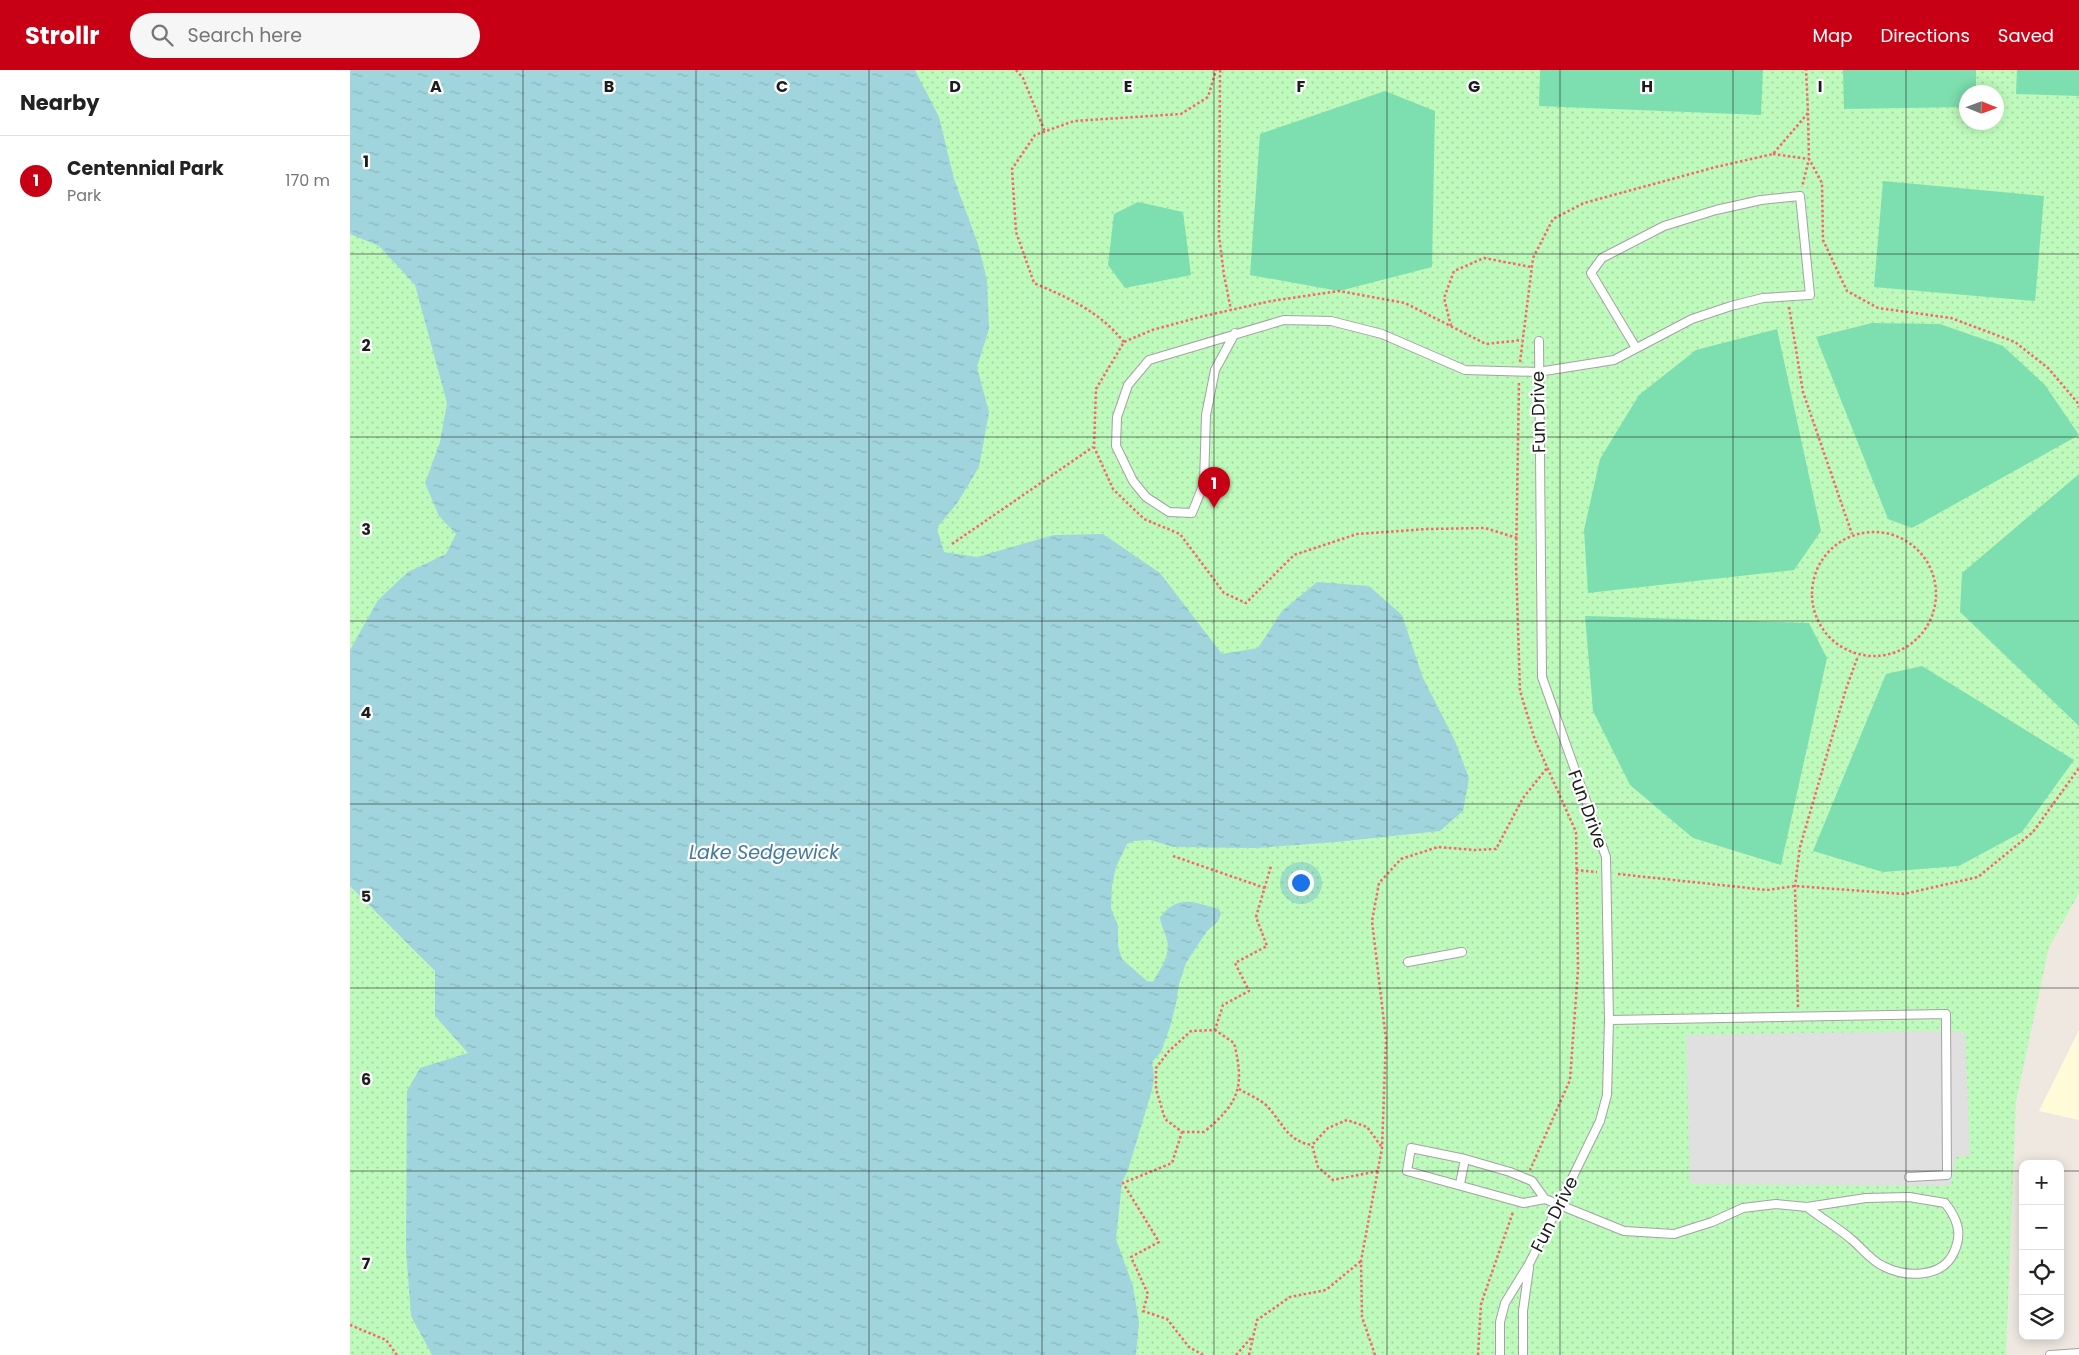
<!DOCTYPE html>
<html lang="en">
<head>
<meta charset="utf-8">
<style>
	:root { --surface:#fff; --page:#f6f6f6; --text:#222; --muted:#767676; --line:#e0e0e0; --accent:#c80015 }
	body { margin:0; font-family:Poppins,sans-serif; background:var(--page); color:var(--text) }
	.controls { position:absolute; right:15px; bottom:15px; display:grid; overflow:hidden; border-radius:10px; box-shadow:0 2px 12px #0003 }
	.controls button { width:45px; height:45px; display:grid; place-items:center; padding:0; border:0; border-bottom:1px solid var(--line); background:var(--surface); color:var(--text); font:25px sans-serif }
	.compass { position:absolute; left:1609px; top:15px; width:45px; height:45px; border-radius:50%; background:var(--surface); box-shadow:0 2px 12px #0003; rotate:91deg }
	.you { position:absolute; left:950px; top:812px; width:18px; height:18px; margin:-12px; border:4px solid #fff; border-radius:50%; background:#1a73e8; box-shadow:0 0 0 8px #1a73e833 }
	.badge { display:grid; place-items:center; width:32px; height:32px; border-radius:50%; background:var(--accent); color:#fff; font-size:16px; font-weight:700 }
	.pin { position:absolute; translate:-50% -41px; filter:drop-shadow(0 1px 2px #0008) }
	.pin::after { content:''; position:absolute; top:26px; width:18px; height:15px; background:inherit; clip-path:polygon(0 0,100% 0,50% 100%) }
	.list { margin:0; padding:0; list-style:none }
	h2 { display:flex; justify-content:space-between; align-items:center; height:65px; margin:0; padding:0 20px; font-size:21px }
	h2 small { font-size:16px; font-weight:400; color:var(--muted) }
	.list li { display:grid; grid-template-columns:32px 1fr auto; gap:15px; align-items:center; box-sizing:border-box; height:90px; padding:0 20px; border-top:1px solid var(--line) }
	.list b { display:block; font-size:19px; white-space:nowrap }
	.list p { margin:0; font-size:16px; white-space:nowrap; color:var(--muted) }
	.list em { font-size:16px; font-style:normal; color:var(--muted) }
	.icon { flex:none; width:28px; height:28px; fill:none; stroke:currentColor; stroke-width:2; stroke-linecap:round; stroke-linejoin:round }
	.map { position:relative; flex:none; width:1729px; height:1285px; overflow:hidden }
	header { display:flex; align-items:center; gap:30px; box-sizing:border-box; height:70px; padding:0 25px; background:var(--accent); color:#fff }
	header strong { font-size:24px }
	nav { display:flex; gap:28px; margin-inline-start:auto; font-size:18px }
	.search { width:350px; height:45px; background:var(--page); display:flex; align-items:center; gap:12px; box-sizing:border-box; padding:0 18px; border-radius:28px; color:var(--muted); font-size:19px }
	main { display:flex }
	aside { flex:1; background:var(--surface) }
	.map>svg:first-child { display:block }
	.education { fill:#fffbd9 }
	.park { fill:url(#park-dots); fill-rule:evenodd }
	.pitch { fill:#7ddfaf }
	.parking { fill:#e0e0e0 }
	.water { fill:url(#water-ripples) }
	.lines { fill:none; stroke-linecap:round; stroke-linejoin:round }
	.lane-casing { stroke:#a3a3a3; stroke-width:10 }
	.path { stroke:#fc6465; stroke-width:2.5; stroke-dasharray:2.5 2.5; stroke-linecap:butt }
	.lane { stroke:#fff; stroke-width:8 }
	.grid { fill:none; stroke:#1c1c1c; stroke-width:1; stroke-opacity:0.55 }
	.labels { text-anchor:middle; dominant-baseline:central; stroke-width:4.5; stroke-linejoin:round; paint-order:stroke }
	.street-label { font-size:18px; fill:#1c1c1c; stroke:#fff }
	.water-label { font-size:19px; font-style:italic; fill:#42799d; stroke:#fff }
	.grid-label { font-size:16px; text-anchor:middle; font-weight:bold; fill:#1c1c1c; stroke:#fff; stroke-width:4.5; stroke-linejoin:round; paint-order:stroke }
</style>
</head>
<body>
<header>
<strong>Strollr</strong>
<div class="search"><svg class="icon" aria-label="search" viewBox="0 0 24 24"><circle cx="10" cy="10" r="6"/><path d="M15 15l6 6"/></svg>Search here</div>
<nav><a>Map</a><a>Directions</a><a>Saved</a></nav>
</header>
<main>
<aside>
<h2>Nearby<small></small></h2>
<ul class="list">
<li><span class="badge">1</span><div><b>Centennial Park</b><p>Park</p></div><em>170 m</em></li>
</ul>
</aside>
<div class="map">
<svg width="1729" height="1285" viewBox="0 0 1729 1285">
	<defs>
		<pattern id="park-dots" width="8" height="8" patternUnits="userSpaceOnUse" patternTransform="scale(1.25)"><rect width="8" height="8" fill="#befabc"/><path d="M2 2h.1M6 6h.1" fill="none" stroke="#a3d6a1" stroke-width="1.8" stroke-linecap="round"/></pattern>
		<pattern id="water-ripples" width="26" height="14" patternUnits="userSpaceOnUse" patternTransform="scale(1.25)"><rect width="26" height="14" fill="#a1d5dd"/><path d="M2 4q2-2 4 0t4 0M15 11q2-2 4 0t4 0" fill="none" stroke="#8ab6bd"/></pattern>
	</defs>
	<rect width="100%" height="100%" fill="#eee8e1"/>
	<!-- education -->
	<path class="education" d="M 1729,960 L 1729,1050 L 1689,1041 Z"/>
	<!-- park -->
	<path class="park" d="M 0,0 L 1729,0 L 1729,823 L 1699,877 L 1666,1031 L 1656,1285 L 0,1285 ZM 1616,22 L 1646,22 L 1646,52 L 1616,52 Z"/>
	<!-- pitch -->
	<path class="pitch" d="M 1190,0 L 1413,0 L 1411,45 L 1189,36 Z
		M 1493,0 L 1626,0 L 1626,22 L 1616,22 L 1616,37 L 1494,39 Z
		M 1667,0 L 1729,0 L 1729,26 L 1666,24 Z
		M 1035,21 L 1085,41 L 1082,197 L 989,221 L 900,205 L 910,64 Z
		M 1533,111 L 1694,126 L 1685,231 L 1524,217 Z
		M 788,132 L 833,142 L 841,205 L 775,218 L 758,195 L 764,144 Z
		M 1522,253 L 1590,254 L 1653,276 L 1695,315 L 1729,365 L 1562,458 L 1538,449 L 1466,267 Z
		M 1427,259 L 1471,461 L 1444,500 L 1238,523 L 1234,460 L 1250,389 L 1289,325 L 1346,280 Z
		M 1729,404 L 1729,656 L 1610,542 L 1612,503 Z
		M 1235,546 L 1459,553 L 1477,588 L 1431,795 L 1343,768 L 1280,715 L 1243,641 Z
		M 1572,596 L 1724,690 L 1672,762 L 1609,796 L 1533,802 L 1463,781 L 1536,604 Z"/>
	<!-- parking -->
	<path class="parking" d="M 1586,961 L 1615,962 L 1620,1086 L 1606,1087 L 1600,1116 L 1340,1114 L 1336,965 Z"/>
	<!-- water -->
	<path class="water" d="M 0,0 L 565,0 L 589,47 L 604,109 L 628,174 L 637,210 L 639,259 L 627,297 L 639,342 L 629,397 L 608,432 L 587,458 L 594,482 L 627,487 L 704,465 L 753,464 L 810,503 L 872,584 L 908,578 L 932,541 L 967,512 L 1019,516 L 1052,545 L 1073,608 L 1105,671 L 1119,708 L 1113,741 L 1090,761 L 986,772 L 906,778 L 824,777 L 800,770 L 784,771 L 777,774 L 766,797 L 762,816 L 761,838 L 768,856 L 768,876 L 772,889 L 797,911 L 803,912 C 810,899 821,885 817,870 C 815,861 811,857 810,847 C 830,823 844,833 869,839 L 871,844 L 868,851 L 857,861 L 836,893 L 829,914 L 826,934 L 820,957 L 811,982 L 802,992 L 804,1007 L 802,1020 L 778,1100 L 772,1112 L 766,1169 L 783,1216 L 789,1253 L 786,1285 L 82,1285 L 61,1246 L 56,1180 L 57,1021 L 70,998 L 118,983 L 85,946 L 85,901 L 0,816 L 0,580 L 28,530 L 58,502 L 96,484 L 106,464 L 89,446 L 75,413 L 90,372 L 97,333 L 65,215 L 29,176 L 0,164 Z"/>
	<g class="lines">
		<defs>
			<path id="lane" d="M 885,263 L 865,300 L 856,345 L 854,413 L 842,443 L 819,442 L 796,427 L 783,411 L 766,376 L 767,347 L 778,315 L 799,290 L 934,250 L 981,251 L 1032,264 L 1115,300 L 1188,302 L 1264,290 L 1342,249 L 1381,236 L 1413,228 L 1460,225 L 1450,126 L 1411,130 L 1366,140 L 1314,156 L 1252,188 L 1241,203 L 1286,278
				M 1058,892 L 1112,882
				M 1259,950 L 1596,944 L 1597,1105 L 1559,1107
				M 1110,1114 L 1115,1089
				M 1195,1129 L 1182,1111 L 1160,1102 L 1115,1089 L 1061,1078 L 1057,1101 L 1173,1133 L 1195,1129 L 1274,1161 L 1324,1164 L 1362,1152 L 1393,1138 L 1426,1134 L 1457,1137 L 1516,1128 L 1559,1127 L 1595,1133 C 1607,1148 1613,1163 1604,1182 C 1593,1208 1556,1208 1533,1196 C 1521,1191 1511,1177 1501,1169 C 1487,1157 1471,1148 1457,1137
				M 1150,1285 L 1150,1252 L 1155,1233 L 1179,1194 L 1209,1135 L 1250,1051 L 1257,1025 L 1259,950 L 1256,787 L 1192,607 L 1189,271
				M 1173,1285 L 1173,1241 L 1179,1198
				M 1700,1285 L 1729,1283"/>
		</defs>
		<!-- lane casing -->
		<use href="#lane" class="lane-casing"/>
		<!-- path -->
		<path class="path" d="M 666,0 L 673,8 L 695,62
			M 870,0 L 869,166 L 874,205 L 881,240
			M 1458,43 L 1459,89 L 1472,113 L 1473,170 L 1497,221 L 1528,238 L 1601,248 L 1665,272 L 1698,298 L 1727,332 L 1729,337
			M 1423,84 L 1459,89 L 1452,117
			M 1439,237 L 1453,322 L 1502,464
			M 1101,256 L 1094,228 L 1104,201 L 1134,188 L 1181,197
			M 774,272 C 750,242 719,228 684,213 L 666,162 L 662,99 L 685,65 L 724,51 L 831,44 L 858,27 L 866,0
			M 1170,292 L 1183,188 L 1203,149 L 1234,133 L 1366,97 L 1423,84 L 1458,43 L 1456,0
			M 1169,313 L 1166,493 L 1170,621 L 1185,670 L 1226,762 L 1228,899 L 1220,1010 L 1180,1100
			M1462 524a62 62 0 1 1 124 0a62 62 0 1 1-124 0Z
			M 1167,468 L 1135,458 L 1077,459 L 1007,464 L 944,485 L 896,533 L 874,523 L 830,464 L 794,449 L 763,419 L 744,377 L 746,319 L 774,272 L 802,260 L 854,246 L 921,231 L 989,221 L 1055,233 L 1136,274 L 1172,270
			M 602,474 L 743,377
			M 823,786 L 915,818
			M 1226,800 L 1247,802
			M 1268,804 L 1417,820 L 1445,816 L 1554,824 L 1628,807 L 1683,762 L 1729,698
			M 1448,937 L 1445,816 L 1450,777 L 1496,619 L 1508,586
			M 889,1019 C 897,1024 908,1028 916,1035 C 932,1051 936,1071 962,1075
			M 832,1062 L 854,1062 C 889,1033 895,1017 884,973 L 865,960
			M 1028,1101 L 983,1110 L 968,1097 L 962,1075 L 978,1058 L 997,1050 L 1017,1057 L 1031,1076
			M 0,1255 L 36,1270 L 47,1285
			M 853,1285 L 839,1277 L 817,1249 L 793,1241 L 798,1224 L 781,1187 L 809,1172 L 773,1113 L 822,1093 L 832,1062 L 815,1049 L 806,1019 L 806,998 L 819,981 L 841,961 L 865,960 L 873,935 L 899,921 L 885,893 L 917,876 L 906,847 L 921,796
			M 886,1285 L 901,1268
			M 899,1285 L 907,1250 L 940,1227 L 976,1220 L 1011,1191
			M 1025,1285 L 1012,1247 L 1011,1191 L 1032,1078 L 1036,969 L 1022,851 L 1029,813 L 1051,789 L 1088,777 L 1125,780 L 1146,779 L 1173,728 L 1197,698
			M 1128,1285 L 1131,1234 L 1163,1142"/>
		<!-- lane -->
		<use href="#lane" class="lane"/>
	</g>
	<!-- grid -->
	<path class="grid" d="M 173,0 L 173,1285M 346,0 L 346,1285M 519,0 L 519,1285M 692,0 L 692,1285M 864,0 L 864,1285M 1037,0 L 1037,1285M 1210,0 L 1210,1285M 1383,0 L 1383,1285M 1556,0 L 1556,1285M 0,184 L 1729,184M 0,367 L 1729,367M 0,551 L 1729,551M 0,734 L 1729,734M 0,918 L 1729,918M 0,1101 L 1673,1101M 1710,1101 L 1729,1101"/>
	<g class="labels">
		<!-- street labels -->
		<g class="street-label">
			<text transform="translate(1188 342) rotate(-91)">Fun Drive</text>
			<text transform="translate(1238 739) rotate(70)">Fun Drive</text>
			<text transform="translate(1204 1144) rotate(-63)">Fun Drive</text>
		</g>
		<!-- water labels -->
		<g class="water-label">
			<text x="414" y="782">Lake Sedgewick</text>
		</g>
	</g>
	<g class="grid-label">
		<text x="86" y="22">A</text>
		<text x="259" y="22">B</text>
		<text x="432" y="22">C</text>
		<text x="605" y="22">D</text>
		<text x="778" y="22">E</text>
		<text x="951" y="22">F</text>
		<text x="1124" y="22">G</text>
		<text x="1297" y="22">H</text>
		<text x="1470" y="22">I</text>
		<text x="16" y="97">1</text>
		<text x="16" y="281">2</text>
		<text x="16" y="465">3</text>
		<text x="16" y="648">4</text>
		<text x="16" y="832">5</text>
		<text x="16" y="1015">6</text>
		<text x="16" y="1199">7</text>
	</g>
</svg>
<div class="controls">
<button>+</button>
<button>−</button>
<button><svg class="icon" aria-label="locate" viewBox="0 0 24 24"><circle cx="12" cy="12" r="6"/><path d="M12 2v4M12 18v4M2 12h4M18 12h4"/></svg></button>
<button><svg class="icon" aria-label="layers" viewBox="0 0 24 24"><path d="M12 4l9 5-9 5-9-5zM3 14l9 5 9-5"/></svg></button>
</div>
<svg class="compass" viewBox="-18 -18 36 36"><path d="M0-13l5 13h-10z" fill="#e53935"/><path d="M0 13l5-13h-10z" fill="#767676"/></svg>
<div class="you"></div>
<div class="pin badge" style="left:864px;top:438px">1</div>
</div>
</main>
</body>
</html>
